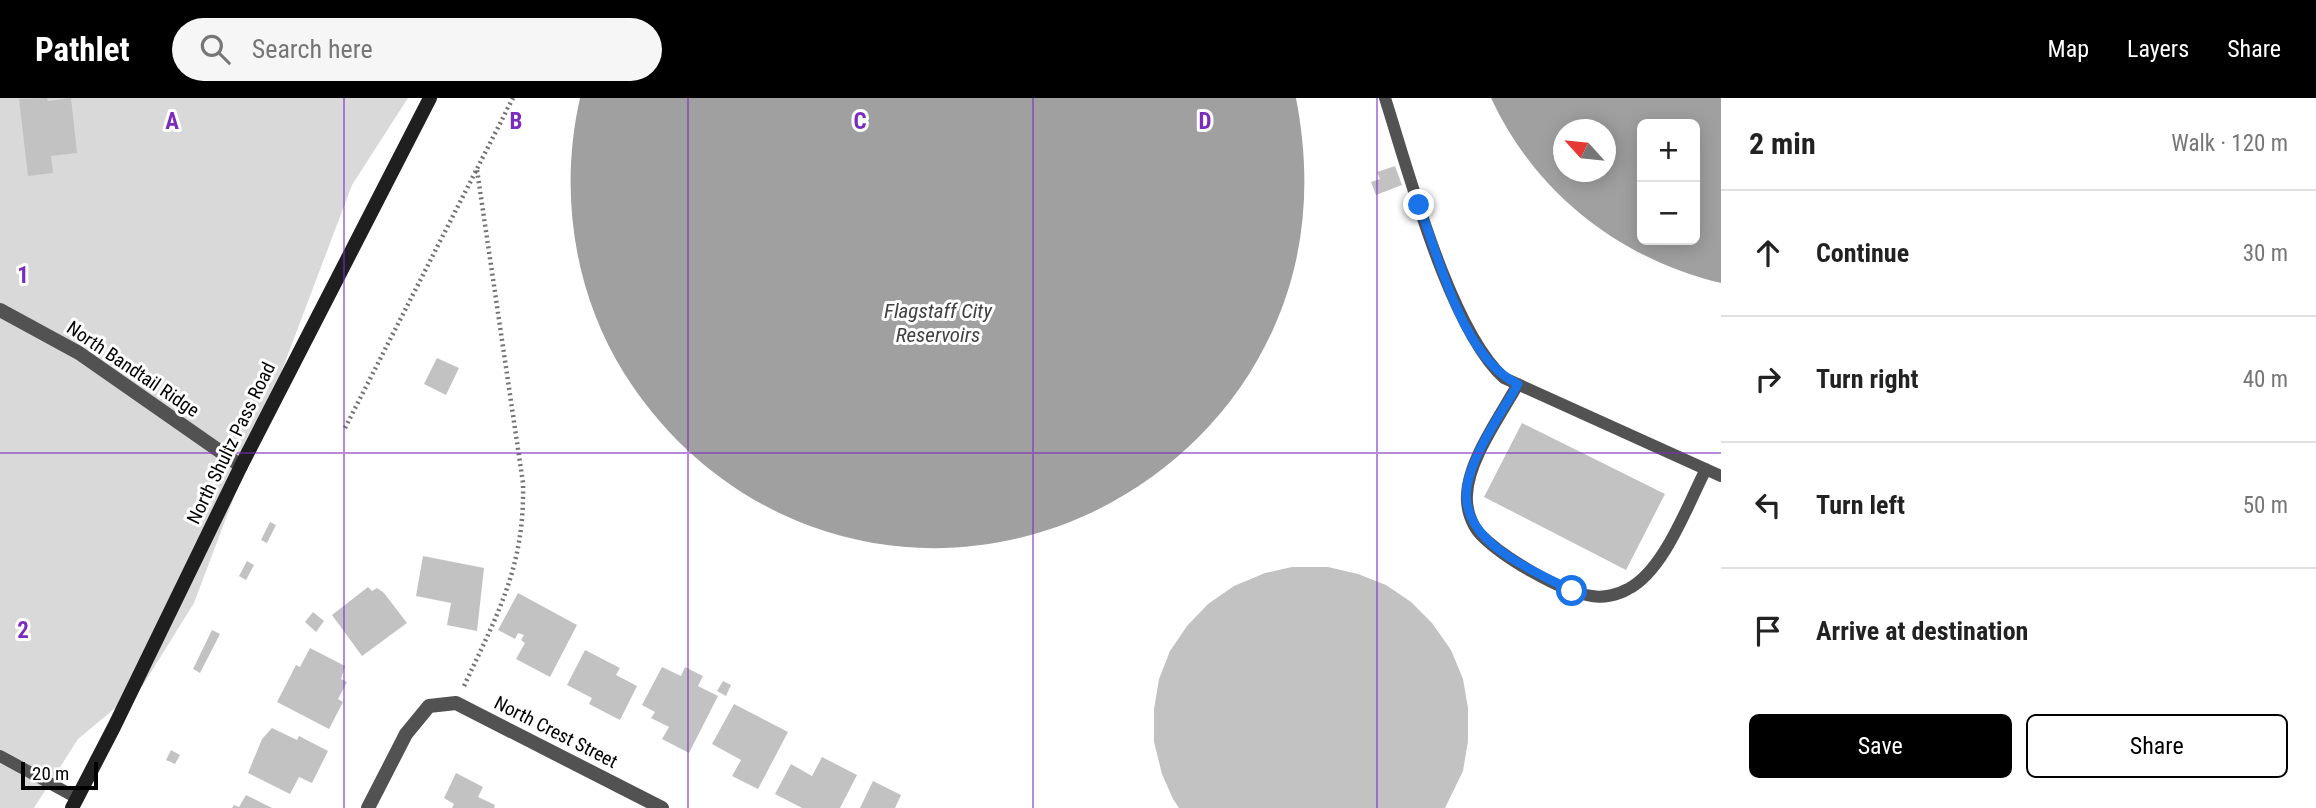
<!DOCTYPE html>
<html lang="en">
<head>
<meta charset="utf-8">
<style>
	:root { --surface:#fff; --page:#f6f6f6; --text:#222; --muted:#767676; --line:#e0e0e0; --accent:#000 }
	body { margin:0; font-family:"Roboto Condensed",sans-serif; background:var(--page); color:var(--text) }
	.controls { position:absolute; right:21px; top:21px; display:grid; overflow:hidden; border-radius:10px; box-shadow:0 4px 18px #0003 }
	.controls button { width:63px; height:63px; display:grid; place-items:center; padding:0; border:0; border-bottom:2px solid var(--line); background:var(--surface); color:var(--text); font:35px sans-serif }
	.compass { position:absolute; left:1553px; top:21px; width:63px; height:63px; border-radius:50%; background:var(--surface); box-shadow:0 4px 18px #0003; rotate:297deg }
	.scale { position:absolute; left:21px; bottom:18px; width:77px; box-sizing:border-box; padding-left:7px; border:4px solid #000; border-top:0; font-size:19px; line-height:24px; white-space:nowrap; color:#000; -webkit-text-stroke:5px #fff; paint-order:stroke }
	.stop { position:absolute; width:21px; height:21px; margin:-16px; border:5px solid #1a73e8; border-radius:50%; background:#fff }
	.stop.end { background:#1a73e8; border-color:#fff; box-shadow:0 2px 7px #0008 }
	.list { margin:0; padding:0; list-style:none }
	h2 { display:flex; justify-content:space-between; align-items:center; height:91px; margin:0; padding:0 28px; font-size:30px }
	h2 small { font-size:23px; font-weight:400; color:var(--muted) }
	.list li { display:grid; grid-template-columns:46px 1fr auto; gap:21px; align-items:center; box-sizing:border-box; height:126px; padding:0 28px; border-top:2px solid var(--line) }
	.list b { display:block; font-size:26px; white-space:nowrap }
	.list em { font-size:23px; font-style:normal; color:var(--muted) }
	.actions { display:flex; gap:14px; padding:21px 28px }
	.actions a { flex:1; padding:16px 0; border:2px solid var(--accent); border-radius:10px; text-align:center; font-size:24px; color:var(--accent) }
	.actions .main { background:var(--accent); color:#fff }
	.icon { flex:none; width:38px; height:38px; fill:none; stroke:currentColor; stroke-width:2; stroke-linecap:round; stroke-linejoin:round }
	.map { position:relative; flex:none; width:1721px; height:710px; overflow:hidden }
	header { display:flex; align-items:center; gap:42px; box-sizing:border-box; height:98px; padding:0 35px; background:var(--accent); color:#fff }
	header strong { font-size:33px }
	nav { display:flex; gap:38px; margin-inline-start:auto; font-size:24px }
	.search { width:490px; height:63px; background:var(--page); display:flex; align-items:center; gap:18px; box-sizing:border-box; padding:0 24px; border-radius:38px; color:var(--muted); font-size:26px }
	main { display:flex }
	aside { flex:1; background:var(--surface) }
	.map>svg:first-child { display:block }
	.green { fill:#d9d9d9 }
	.water { fill:#a0a0a0; fill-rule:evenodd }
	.building { fill:#c2c2c2 }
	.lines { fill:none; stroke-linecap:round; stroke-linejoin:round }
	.path { stroke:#747474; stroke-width:4.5; stroke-dasharray:2 3.5; stroke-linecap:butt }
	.lane { stroke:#525252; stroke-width:12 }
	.street { stroke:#525252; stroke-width:14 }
	.secondary { stroke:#1f1f1f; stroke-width:14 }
	.route { stroke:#1a73e8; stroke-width:9 }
	.grid { fill:none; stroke:#7b2cbf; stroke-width:2; stroke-opacity:0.55 }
	.labels { text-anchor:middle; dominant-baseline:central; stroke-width:6; stroke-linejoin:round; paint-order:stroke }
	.street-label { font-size:19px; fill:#000; stroke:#fff }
	.water-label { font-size:21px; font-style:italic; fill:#414141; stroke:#fff }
	.grid-label { font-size:23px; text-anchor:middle; font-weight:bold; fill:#7b2cbf; stroke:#fff; stroke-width:6; stroke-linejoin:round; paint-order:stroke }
</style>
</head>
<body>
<header>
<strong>Pathlet</strong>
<div class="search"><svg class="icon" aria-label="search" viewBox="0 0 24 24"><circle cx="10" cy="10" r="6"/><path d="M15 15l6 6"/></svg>Search here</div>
<nav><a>Map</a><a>Layers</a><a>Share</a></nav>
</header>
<main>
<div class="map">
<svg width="1721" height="710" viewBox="0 0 1721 710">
	<rect width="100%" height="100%" fill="#fff"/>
	<!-- green -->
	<path class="green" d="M 0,0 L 408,0 L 352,87 L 194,505 L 143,587 L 78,641 L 34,710 L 0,710 Z"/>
	<!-- water -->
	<path class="water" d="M 580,0 L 1296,0 C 1307,57 1308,114 1294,171 C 1242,380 1013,503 810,428 C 732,399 668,345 624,275 C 573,193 559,93 580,0 Z
		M 1491,0 L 1721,0 L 1721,185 C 1620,161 1535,95 1491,0 ZM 1642,26 L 1695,26 L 1695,142 L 1642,142 ZM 1563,32 L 1605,32 L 1605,74 L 1563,74 Z"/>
	<!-- building -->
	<path class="building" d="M 47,0 L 48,3 L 71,0 L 77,55 L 51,58 L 53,75 L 28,78 L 19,1 Z
		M 1395,68 L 1402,87 L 1376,97 L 1371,84 L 1380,81 L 1377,74 Z
		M 437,260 L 459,270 L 446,297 L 424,286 Z
		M 1522,325 L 1665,396 L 1626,472 L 1484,399 Z
		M 270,424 L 276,427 L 267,445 L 261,442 Z
		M 423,458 L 484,470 L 477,533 L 447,527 L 451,505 L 416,498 Z
		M 247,463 L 254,467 L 246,482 L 239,478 Z
		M 1292,469 L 1328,469 L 1358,476 L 1386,487 L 1411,504 L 1432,525 L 1451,552 L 1463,581 L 1468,610 L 1468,643 L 1463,673 L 1445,710 L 1179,710 L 1173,701 L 1162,676 L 1154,644 L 1154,611 L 1159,581 L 1170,553 L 1187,528 L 1208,506 L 1234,488 L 1265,475 Z
		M 368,489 L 372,493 L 377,490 L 384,495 L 407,525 L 362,558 L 332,517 Z
		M 518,495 L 577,527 L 550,579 L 516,561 L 525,545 L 521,542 L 524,537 L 518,535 L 515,541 L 498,532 Z
		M 313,514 L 324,523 L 316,534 L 305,524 Z
		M 212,532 L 220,536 L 200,575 L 193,571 Z
		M 310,550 L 345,568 L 341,581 L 347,584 L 338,601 L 343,604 L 329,631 L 277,604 L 296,567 L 300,569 Z
		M 585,552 L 620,570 L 616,577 L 637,588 L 620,622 L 589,606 L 592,600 L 567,587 Z
		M 662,569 L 681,578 L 685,569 L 703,578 L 698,588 L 718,598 L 689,655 L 662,641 L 669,629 L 651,620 L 655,614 L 642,607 Z
		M 723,583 L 731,587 L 726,598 L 717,593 Z
		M 734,606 L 788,634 L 758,691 L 732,678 L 741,662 L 712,646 Z
		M 272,630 L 297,642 L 299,638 L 328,653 L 312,685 L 299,679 L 290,696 L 248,675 L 262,641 Z
		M 171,652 L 180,657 L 175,666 L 166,662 Z
		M 822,659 L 857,677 L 840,710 L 802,710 L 775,696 L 791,666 L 812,678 Z
		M 456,675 L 483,689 L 478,699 L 495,707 L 494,710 L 452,710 L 454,706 L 444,700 Z
		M 873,683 L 901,697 L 895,710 L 860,710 Z
		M 246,697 L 272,710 L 232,710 L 234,707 L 239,709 Z"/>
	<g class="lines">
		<!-- path -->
		<path class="path" d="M 345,330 L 513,0
			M 464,588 C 498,515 525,468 523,385 L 477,72"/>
		<!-- lane -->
		<path class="lane" d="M 1385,0 C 1408,72 1450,232 1504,280 L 1721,378
			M 1518,286 C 1501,317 1468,362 1467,397 C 1466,410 1471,426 1480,436 C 1502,459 1561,494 1592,498 C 1603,500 1618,497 1628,491 C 1664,473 1688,406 1706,371
			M 0,658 L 77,700"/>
		<!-- street -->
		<path class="street" d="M 0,212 L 79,255 L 241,368
			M 368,710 L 406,636 L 429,608 L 456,605 L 662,710"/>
		<!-- secondary -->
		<path class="secondary" d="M 72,710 L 114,629 L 241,368 L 430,0"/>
	</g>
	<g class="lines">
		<!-- route -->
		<path class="route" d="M 1419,107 C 1439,160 1463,261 1518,286 C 1502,314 1480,345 1470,376 C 1448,440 1528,469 1572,493"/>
	</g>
	<!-- grid -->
	<path class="grid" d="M 344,0 L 344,710M 688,0 L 688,710M 1033,0 L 1033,710M 1377,0 L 1377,710M 0,355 L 1721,355"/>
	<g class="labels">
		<!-- street labels -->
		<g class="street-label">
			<text transform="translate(133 271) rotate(34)">North Bandtail Ridge</text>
			<text transform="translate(231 345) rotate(-64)">North Shultz Pass Road</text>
			<text transform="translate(556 634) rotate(27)">North Crest Street</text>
		</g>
		<!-- water labels -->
		<g class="water-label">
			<text x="938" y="213">Flagstaff City<tspan x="938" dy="24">Reservoirs</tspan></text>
		</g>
	</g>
	<g class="grid-label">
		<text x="172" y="31">A</text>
		<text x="516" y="31">B</text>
		<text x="860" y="31">C</text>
		<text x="1205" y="31">D</text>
		<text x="23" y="185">1</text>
		<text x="23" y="540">2</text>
	</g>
</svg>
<div class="controls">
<button>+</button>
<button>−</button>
</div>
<svg class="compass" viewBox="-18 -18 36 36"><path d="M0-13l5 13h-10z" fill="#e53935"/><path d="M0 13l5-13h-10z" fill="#767676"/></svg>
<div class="scale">20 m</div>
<div class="stop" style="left:1572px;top:493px"></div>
<div class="stop end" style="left:1419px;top:107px"></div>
</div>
<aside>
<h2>2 min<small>Walk · 120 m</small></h2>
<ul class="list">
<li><svg class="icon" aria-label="ahead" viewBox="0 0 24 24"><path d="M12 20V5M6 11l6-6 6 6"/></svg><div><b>Continue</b></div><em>30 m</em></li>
<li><svg class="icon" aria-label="right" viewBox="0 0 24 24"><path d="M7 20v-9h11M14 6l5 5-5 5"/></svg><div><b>Turn right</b></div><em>40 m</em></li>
<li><svg class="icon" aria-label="left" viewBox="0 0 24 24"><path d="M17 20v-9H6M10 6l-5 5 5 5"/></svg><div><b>Turn left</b></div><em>50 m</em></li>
<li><svg class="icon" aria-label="arrive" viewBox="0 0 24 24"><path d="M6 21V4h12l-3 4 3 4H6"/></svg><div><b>Arrive at destination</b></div></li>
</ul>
<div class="actions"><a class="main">Save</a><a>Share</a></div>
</aside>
</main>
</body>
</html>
